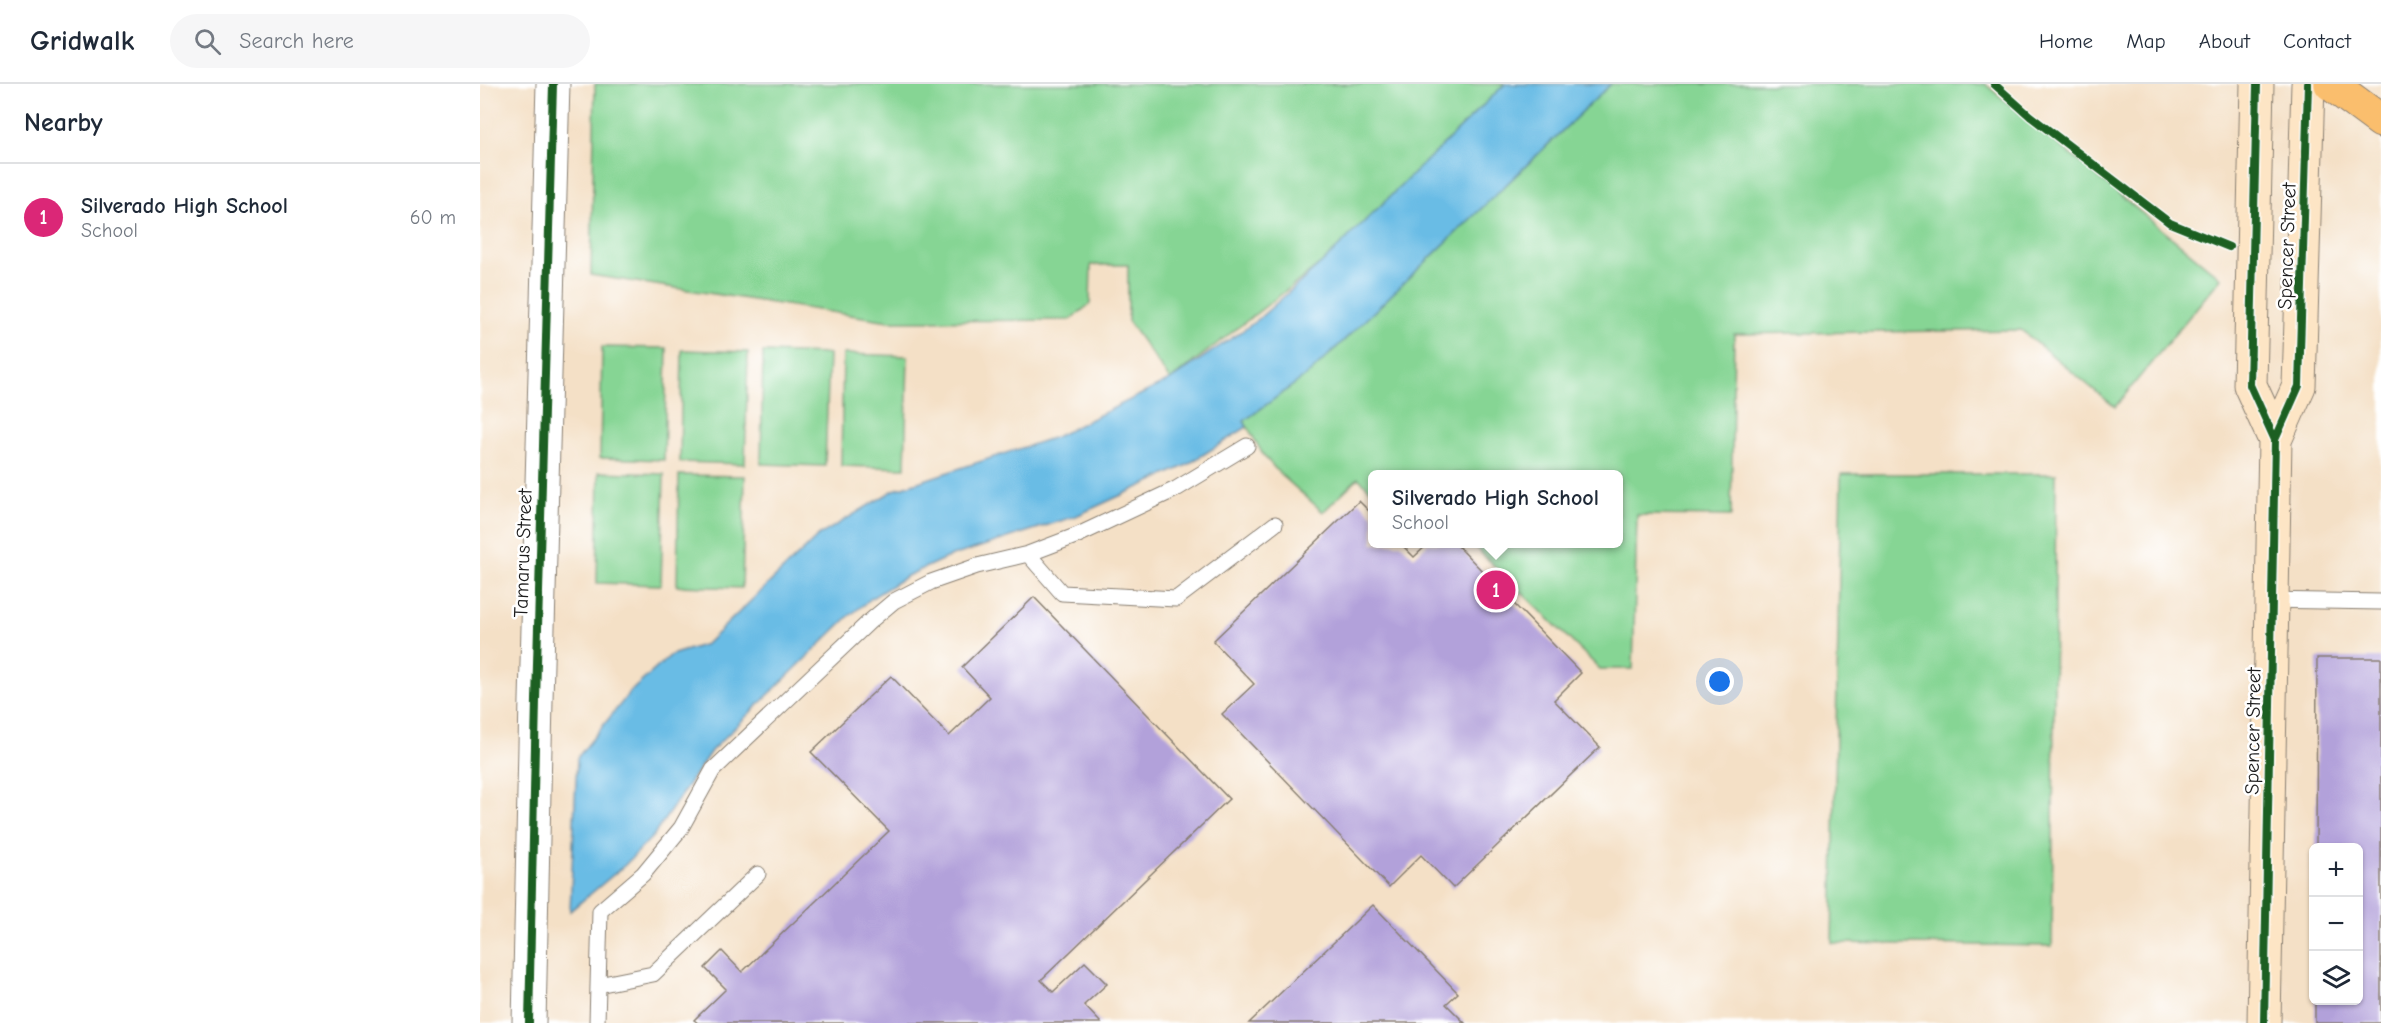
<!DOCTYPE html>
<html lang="en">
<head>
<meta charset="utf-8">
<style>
	:root { --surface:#fff; --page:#f6f6f7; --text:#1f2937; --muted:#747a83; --line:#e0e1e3; --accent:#db2777 }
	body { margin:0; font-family:"Comic Neue",sans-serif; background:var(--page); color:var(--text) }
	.controls { position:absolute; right:18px; bottom:18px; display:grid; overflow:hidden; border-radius:9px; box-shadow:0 2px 4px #0004 }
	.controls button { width:54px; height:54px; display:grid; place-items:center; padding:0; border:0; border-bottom:2px solid var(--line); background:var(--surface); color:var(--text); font:30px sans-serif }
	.you { position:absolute; left:1240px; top:598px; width:21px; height:21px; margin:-15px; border:4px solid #fff; border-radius:50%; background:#1a73e8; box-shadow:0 0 0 9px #1a73e833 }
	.badge { display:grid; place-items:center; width:39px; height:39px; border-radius:50%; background:var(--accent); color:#fff; font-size:20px; font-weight:700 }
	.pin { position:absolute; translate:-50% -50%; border:3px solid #fff; box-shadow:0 2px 6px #0006 }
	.popup { position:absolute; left:888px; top:386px; width:255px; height:78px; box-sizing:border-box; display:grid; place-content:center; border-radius:9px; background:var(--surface); filter:drop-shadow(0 2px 4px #0005); font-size:20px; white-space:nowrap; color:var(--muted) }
	.popup b { font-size:22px; color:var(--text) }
	.popup::after { content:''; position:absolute; left:50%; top:100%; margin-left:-12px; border:12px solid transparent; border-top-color:var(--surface) }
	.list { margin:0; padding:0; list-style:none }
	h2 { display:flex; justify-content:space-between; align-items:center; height:78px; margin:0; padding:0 24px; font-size:26px }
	h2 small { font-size:20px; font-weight:400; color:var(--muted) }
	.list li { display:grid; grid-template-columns:39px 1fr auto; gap:18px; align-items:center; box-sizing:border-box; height:108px; padding:0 24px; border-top:2px solid var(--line) }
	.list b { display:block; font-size:22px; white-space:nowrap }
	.list p { margin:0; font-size:20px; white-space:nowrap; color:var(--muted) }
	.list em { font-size:20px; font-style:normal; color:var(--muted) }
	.icon { flex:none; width:33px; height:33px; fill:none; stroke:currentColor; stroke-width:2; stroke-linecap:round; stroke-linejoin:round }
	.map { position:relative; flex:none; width:1901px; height:939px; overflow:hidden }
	header { display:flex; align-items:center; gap:36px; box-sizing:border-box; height:84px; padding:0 30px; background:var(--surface); border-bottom:2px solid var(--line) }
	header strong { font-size:28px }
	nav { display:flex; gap:33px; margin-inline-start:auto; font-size:21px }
	.search { width:420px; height:54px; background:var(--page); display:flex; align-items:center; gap:15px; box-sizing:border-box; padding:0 21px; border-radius:33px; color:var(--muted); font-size:22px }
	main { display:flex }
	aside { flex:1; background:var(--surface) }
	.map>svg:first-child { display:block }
	.green { fill:#86d594; stroke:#517858; stroke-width:1.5 }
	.water { fill:#69bce5; stroke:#426c80; stroke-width:1.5 }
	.building { fill:#b2a1da }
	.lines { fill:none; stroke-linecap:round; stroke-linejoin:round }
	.service-casing { stroke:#887e71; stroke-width:17 }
	.tertiary-casing { stroke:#887e71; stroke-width:35 }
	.secondary-casing { stroke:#887e71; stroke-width:35 }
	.motorway-casing { stroke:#887e71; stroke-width:35 }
	.service { stroke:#fff; stroke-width:15 }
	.tertiary { stroke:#fff; stroke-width:33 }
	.secondary { stroke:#fde5c5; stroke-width:33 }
	.motorway { stroke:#fabe6d; stroke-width:33 }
	.cycleway-casing { stroke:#fff; stroke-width:11 }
	.cycleway { stroke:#1b5e20; stroke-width:8 }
	.labels { text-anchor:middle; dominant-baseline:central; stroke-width:5; stroke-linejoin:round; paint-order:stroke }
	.street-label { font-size:20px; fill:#1c1c1c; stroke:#fff }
</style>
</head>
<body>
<header>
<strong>Gridwalk</strong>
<div class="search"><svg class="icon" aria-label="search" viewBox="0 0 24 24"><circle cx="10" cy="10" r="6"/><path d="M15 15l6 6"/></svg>Search here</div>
<nav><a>Home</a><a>Map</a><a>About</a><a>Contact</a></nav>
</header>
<main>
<aside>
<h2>Nearby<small></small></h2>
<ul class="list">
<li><span class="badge">1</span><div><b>Silverado High School</b><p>School</p></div><em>60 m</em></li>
</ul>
</aside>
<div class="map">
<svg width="1901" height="939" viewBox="0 0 1901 939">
	<rect width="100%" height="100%" fill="#fff"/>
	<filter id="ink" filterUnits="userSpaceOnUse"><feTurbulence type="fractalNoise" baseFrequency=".0167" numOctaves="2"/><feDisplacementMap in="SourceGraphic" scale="12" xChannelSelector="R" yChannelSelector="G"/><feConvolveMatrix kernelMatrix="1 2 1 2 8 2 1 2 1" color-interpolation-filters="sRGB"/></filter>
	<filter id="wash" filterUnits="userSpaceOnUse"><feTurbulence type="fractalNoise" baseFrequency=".008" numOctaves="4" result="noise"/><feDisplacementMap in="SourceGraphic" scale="24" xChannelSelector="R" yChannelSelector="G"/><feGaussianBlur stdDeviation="1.35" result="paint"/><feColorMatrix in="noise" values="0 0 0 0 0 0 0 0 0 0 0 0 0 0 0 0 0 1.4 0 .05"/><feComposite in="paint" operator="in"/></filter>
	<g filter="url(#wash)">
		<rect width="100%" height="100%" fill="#f4e0c6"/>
		<!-- green -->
		<path class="green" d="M 115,0 L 1025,0 L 842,179 L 690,296 L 648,237 L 648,181 L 611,181 L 610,220 L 590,236 L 409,237 L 111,191 Z
			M 1131,0 L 1505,0 L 1741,194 L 1635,323 L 1541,246 L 1254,250 L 1251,432 L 1157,431 L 1153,585 L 1120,585 L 992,460 L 1139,460 L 1139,390 L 893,390 L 893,408 L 878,394 L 843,428 L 799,389 L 784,372 L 764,337 L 831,288 Z
			M 122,263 L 187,264 L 184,376 L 120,374 Z
			M 202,266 L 268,268 L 265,380 L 200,378 Z
			M 283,268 L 349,270 L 345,382 L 281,380 Z
			M 363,270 L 428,272 L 425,384 L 361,382 Z
			M 119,388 L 184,390 L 181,501 L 117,499 Z
			M 1361,390 L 1576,390 L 1572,862 L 1352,859 Z
			M 199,391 L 265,392 L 262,504 L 197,502 Z"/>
		<!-- water -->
		<path class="water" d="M 1025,0 L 1131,0 L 831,288 L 764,337 L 767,343 L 707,381 L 596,432 L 466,474 L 427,492 L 393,513 L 368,533 L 231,667 L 174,751 L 145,781 L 90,827 L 97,674 L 151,607 L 191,571 L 226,560 L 338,452 L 414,406 L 575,353 L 690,296 L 775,238 L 842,179 Z"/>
		<g id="blocks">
			<!-- building -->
			<path class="building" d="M 879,417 L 893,431 L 893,460 L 921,460 L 934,473 L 948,460 L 976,460 L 1101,589 L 1074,616 L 1120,663 L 973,804 L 941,771 L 909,803 L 742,630 L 774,600 L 733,557 Z
				M 554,513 L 749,715 L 561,896 L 573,908 L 605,878 L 627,900 L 604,921 L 621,939 L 218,939 L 214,936 L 246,905 L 225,884 L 242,867 L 262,888 L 409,747 L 331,668 L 411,592 L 469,652 L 510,613 L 482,583 Z
				M 1837,574 L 1901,574 L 1901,939 L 1835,939 L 1835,916 L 1878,916 L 1878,764 L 1836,764 Z
				M 893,821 L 978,909 L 966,920 L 985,939 L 769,939 Z"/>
		</g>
	</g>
	<g filter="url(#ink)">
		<use href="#blocks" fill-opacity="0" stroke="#887e71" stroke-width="1.5"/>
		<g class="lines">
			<defs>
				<path id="service" d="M 548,470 L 582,509 L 696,515 L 795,440
					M 1792,516 L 1901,518
					M 118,901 L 173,890 L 278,790
					M 117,939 L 120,827 L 163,790 L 201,744 L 233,686 L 389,538 L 414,517 L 451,498 L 497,482 L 548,470 L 598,451 L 696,405 L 767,362"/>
				<path id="tertiary" d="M 49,939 L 56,616 L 73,0"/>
				<path id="secondary" d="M 1777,0 L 1770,301 L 1795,356
					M 1784,939 L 1795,356 L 1819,302 L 1828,0"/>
				<path id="motorway" d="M 1851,0 L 1901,37"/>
			</defs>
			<!-- service casing -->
			<use href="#service" class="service-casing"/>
			<!-- tertiary casing -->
			<use href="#tertiary" class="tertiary-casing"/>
			<!-- secondary casing -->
			<use href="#secondary" class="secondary-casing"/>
			<!-- motorway casing -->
			<use href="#motorway" class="motorway-casing"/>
			<!-- service -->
			<use href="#service" class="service"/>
			<!-- tertiary -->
			<use href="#tertiary" class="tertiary"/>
			<!-- secondary -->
			<use href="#secondary" class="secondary"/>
			<!-- motorway -->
			<use href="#motorway" class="motorway"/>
			<defs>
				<path id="cycleway" d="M 1514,0 L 1550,32 L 1690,139 L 1749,163
					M 1777,0 L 1770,301 L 1795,356
					M 49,939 L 56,616 L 73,0
					M 1784,939 L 1795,356 L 1819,302 L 1828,0"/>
			</defs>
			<!-- cycleway casing -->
			<use href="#cycleway" class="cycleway-casing"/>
			<!-- cycleway -->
			<use href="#cycleway" class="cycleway"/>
		</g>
	</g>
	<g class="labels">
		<!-- street labels -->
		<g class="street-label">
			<text transform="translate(1807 162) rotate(-88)">Spencer Street</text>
			<text transform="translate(43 469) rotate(-88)">Tamarus Street</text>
			<text transform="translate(1773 647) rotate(-89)">Spencer Street</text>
		</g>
	</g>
</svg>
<div class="controls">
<button>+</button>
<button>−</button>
<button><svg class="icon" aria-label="layers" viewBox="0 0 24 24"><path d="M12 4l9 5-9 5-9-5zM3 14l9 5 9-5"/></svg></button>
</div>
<div class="you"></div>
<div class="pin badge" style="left:1016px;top:506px">1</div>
<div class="popup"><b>Silverado High School</b>School</div>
</div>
</main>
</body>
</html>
